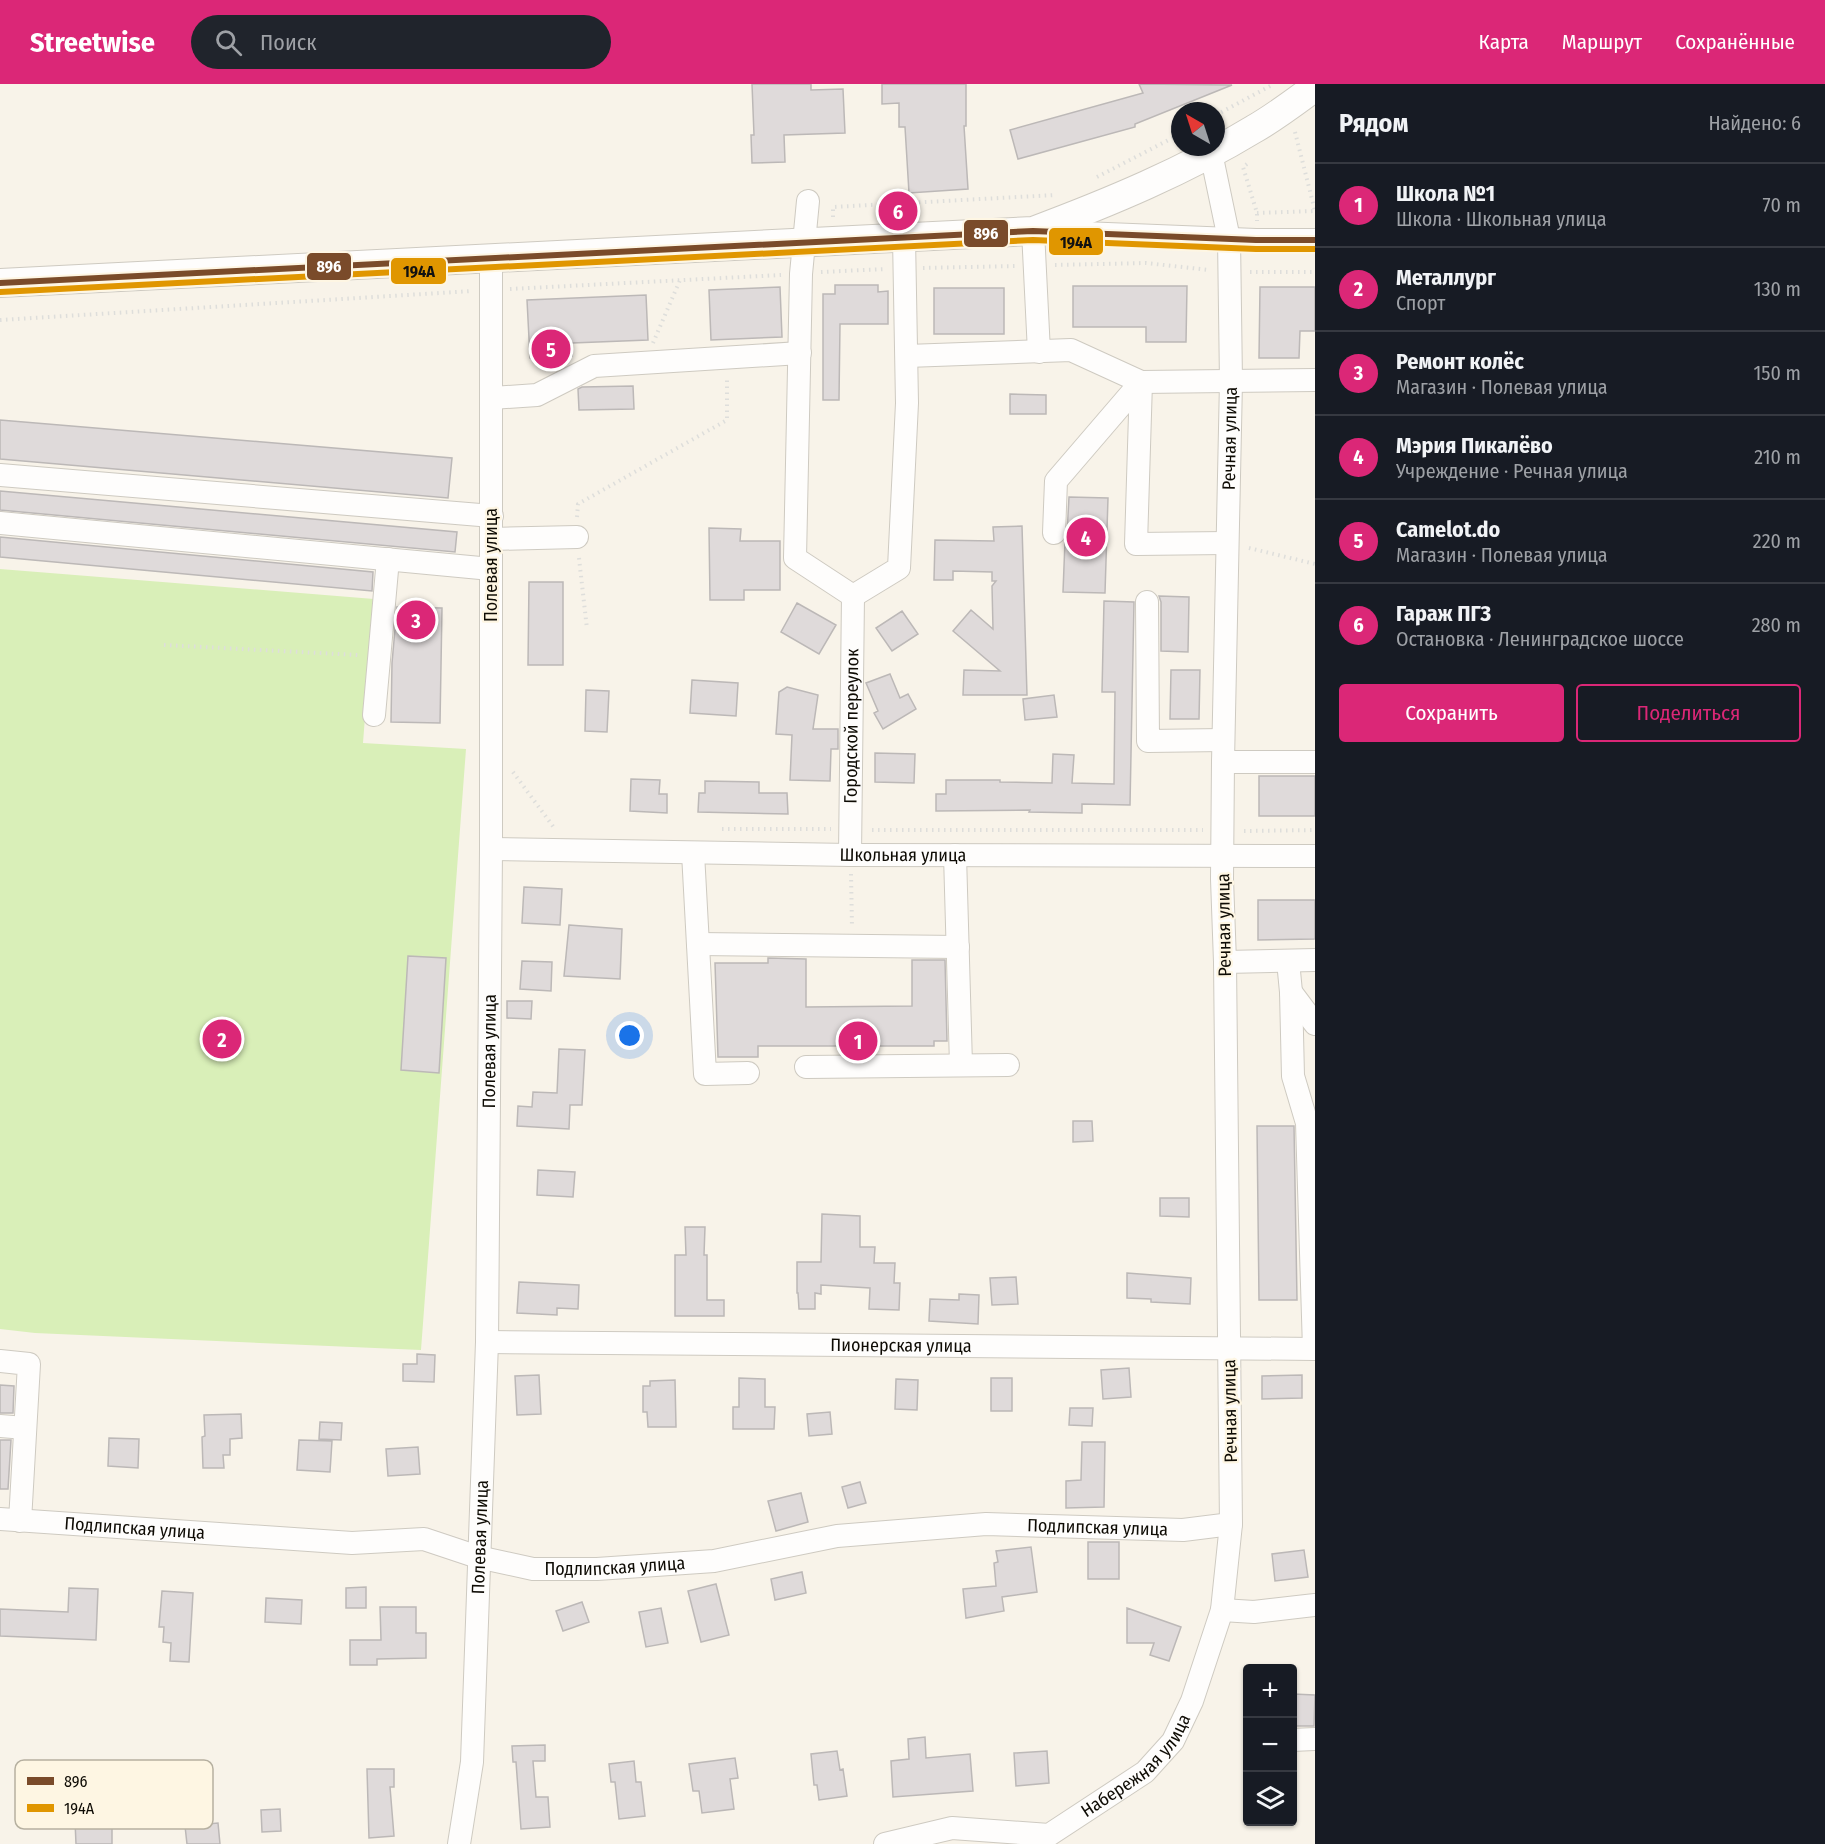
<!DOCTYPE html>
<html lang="ru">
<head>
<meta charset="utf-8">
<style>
	:root { --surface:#171b24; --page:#20242c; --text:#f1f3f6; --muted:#9ea1a6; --line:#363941; --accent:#db2777 }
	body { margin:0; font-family:"Fira Sans Condensed",sans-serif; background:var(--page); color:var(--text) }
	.controls { position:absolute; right:18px; bottom:18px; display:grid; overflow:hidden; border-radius:6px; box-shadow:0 2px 4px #0004 }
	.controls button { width:54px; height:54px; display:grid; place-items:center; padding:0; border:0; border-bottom:2px solid var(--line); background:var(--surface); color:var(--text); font:30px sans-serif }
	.compass { position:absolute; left:1171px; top:18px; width:54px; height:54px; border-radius:50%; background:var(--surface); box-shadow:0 2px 4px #0004; rotate:321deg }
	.you { position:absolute; left:630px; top:952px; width:21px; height:21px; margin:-15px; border:4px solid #fff; border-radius:50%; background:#1a73e8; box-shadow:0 0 0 9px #1a73e833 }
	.badge { display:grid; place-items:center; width:39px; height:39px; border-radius:50%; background:var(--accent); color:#fff; font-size:20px; font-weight:700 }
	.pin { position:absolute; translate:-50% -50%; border:3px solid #fff; box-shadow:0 2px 6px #0006 }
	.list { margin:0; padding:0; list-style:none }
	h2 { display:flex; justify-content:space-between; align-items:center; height:78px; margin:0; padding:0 24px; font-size:26px }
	h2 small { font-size:20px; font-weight:400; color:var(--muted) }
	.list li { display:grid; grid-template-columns:39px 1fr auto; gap:18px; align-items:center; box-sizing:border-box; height:84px; padding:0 24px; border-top:2px solid var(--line) }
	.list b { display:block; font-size:22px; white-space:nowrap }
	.list p { margin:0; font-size:20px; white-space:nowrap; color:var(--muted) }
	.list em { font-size:20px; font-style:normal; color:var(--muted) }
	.actions { display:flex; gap:12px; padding:18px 24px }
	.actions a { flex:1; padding:14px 0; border:2px solid var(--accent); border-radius:6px; text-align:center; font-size:21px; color:var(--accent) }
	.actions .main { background:var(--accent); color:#fff }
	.icon { flex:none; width:33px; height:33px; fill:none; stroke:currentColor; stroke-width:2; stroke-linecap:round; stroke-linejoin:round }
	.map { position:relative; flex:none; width:1315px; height:1760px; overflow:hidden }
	header { display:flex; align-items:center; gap:36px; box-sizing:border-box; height:84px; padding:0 30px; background:var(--accent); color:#fff }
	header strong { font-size:28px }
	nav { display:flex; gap:33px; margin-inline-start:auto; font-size:21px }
	.search { width:420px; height:54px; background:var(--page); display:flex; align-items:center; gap:15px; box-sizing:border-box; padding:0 21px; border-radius:33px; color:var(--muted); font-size:22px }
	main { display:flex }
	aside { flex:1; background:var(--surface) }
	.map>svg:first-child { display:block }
	.green { fill:#d9efb8 }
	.building { fill:#dfdada; stroke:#bcb8b7; stroke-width:1.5 }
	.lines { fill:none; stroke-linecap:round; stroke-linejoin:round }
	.minor-casing { stroke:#cecac1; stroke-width:24 }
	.major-casing { stroke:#cecac1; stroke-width:30 }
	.path { stroke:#dededb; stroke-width:4; stroke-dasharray:1.5 4.5; stroke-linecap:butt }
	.minor { stroke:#fefdfc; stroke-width:22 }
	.major { stroke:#fefdfc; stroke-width:28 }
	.bus-1-casing { stroke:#fef6e3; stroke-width:10 }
	.bus-2-casing { stroke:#fef6e3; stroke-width:10 }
	.bus-1 { stroke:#7a4b2a; stroke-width:6 }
	.bus-2 { stroke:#e09600; stroke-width:6 }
	.labels { text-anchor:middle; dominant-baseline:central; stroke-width:4.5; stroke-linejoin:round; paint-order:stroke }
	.street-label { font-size:18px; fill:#0e0b04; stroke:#fef6e3 }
	.key { fill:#fef6e3; stroke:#b6b0a0; stroke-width:1.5 }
	.key-label { font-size:16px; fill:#0e0b04 }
	.line-badge { stroke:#fef6e3; stroke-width:2 }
	.badge-label { font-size:16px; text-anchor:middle; font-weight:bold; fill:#fff }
	.pale-badge-label { font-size:16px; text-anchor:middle; font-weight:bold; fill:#111 }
</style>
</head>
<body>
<header>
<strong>Streetwise</strong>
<div class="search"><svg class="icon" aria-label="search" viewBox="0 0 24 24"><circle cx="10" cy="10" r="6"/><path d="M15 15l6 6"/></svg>Поиск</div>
<nav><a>Карта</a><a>Маршрут</a><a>Сохранённые</a></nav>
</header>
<main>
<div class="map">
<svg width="1315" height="1760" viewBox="0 0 1315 1760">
	<rect width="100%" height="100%" fill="#f8f3e9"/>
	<!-- green -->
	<path class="green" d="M 0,485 L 374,515 L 363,659 L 466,665 L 421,1266 L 35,1249 L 0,1245 Z"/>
	<!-- building -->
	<path class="building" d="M 752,0 L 811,0 L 811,6 L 843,5 L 845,49 L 784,51 L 785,78 L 752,79 L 751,51 L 754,51 Z
		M 882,0 L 966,0 L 966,42 L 964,42 L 968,105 L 909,109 L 905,43 L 899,43 L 899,19 L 882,20 Z
		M 1139,0 L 1232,1 L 1135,40 L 1135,43 L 1018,75 L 1010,46 L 1143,9 Z
		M 835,201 L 878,201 L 878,208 L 888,207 L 888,240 L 840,240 L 839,316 L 823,316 L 823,210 L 835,210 Z
		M 1073,202 L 1187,202 L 1186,258 L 1146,258 L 1146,243 L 1073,243 Z
		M 780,203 L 782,253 L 711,256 L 709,206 Z
		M 1260,203 L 1315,203 L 1315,247 L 1300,247 L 1299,274 L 1259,274 Z
		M 934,204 L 1004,204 L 1004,250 L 934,250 Z
		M 646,211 L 648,256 L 572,259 L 572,272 L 530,274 L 527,216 Z
		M 633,302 L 634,325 L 579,326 L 578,305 L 582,303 Z
		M 1010,310 L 1046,311 L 1046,330 L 1010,330 Z
		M 0,336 L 452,374 L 448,414 L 0,375 Z
		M 0,407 L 457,448 L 455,468 L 0,426 Z
		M 1069,413 L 1108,414 L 1105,509 L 1063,508 L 1065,457 L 1067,450 Z
		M 1022,442 L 1027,611 L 963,611 L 964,586 L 1000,587 L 953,547 L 971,526 L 993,545 L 992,502 L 996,497 L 992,497 L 992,488 L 953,487 L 953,496 L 934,496 L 935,456 L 994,457 L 993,443 Z
		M 709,444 L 741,445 L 740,457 L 780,457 L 780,506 L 744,506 L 744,516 L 710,516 Z
		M 0,453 L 373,488 L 372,507 L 0,473 Z
		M 529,498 L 563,498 L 563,581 L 528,581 Z
		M 1159,512 L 1189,513 L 1188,568 L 1161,567 L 1161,518 Z
		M 1104,517 L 1134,518 L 1130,721 L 1082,720 L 1082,729 L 1029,728 L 1030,726 L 936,727 L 936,710 L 946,710 L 946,696 L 1000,696 L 1000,698 L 1052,699 L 1053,670 L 1074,671 L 1072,699 L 1114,700 L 1115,608 L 1102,608 Z
		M 797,519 L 836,541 L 819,570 L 781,548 Z
		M 397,523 L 442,524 L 440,639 L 391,638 L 392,579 Z
		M 902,527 L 918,550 L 892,567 L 876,544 Z
		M 1171,586 L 1200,586 L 1199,635 L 1170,635 Z
		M 890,590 L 900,614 L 908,610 L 916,625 L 883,645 L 874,629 L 878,627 L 866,599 Z
		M 692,596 L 738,599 L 736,632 L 690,629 Z
		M 787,603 L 818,611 L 813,645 L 838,645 L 838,665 L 831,665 L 830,697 L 790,696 L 792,651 L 776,650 L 779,608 Z
		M 586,606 L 609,607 L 607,648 L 585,647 Z
		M 1054,611 L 1057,633 L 1025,636 L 1023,615 Z
		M 875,669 L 915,670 L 914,699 L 875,698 Z
		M 1259,692 L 1315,692 L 1315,732 L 1259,732 Z
		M 631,695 L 660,696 L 659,710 L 667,710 L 667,729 L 630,727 Z
		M 705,697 L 759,698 L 759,709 L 787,709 L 788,730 L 698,728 L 699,709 L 705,709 Z
		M 524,803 L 562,805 L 560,841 L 522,839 Z
		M 1258,816 L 1315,816 L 1315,855 L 1258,856 Z
		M 569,841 L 622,845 L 620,895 L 564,892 Z
		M 408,872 L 446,874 L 439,989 L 401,986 Z
		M 768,874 L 806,875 L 806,923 L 912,922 L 912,876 L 945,876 L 947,957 L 934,957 L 934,962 L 758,962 L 758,973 L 718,973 L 715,879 L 768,879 Z
		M 522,877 L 552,878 L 551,907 L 520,905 Z
		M 507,917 L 532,917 L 531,935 L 507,934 Z
		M 559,965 L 585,966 L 582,1021 L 570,1021 L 569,1045 L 517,1042 L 518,1022 L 532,1023 L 533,1008 L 557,1009 Z
		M 1073,1037 L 1092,1037 L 1093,1057 L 1073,1058 Z
		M 1257,1042 L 1294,1042 L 1297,1216 L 1259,1216 Z
		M 538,1086 L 575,1088 L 573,1113 L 537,1111 Z
		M 1160,1114 L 1189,1114 L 1189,1133 L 1160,1132 Z
		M 822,1130 L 860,1132 L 860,1163 L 875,1163 L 874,1179 L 895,1179 L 894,1199 L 900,1199 L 899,1226 L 869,1225 L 870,1204 L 821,1201 L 821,1210 L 815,1209 L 815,1225 L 799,1225 L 798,1209 L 797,1209 L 797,1178 L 821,1178 Z
		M 685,1143 L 705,1143 L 704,1171 L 707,1171 L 707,1216 L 724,1216 L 724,1232 L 675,1232 L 675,1171 L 686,1171 Z
		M 1127,1189 L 1191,1194 L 1190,1220 L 1151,1218 L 1151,1215 L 1127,1214 Z
		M 1016,1193 L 1018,1220 L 992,1221 L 990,1194 Z
		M 519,1198 L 579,1201 L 578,1225 L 557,1224 L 557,1231 L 517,1229 Z
		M 959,1210 L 979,1211 L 978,1240 L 929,1237 L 930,1215 L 959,1216 Z
		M 417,1270 L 435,1271 L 434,1298 L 403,1297 L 403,1280 L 417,1280 Z
		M 1129,1284 L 1131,1313 L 1103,1315 L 1101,1286 Z
		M 539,1291 L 541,1330 L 517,1331 L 515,1292 Z
		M 1302,1291 L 1302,1314 L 1262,1315 L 1262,1292 Z
		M 739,1294 L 765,1295 L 765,1323 L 775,1323 L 774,1345 L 733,1345 L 733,1323 L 739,1323 Z
		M 991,1294 L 1012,1294 L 1012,1327 L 991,1327 Z
		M 896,1295 L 918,1296 L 917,1326 L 895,1325 Z
		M 675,1296 L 676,1343 L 648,1343 L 647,1328 L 643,1328 L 643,1302 L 650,1302 L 650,1297 Z
		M 0,1301 L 14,1302 L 13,1329 L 0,1329 Z
		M 1070,1324 L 1093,1324 L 1092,1342 L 1069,1341 Z
		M 830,1328 L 832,1350 L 809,1352 L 807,1330 Z
		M 241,1330 L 242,1354 L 230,1355 L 230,1371 L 223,1371 L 224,1384 L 203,1384 L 202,1353 L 205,1352 L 204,1331 Z
		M 320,1338 L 342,1339 L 341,1356 L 319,1355 Z
		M 109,1354 L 139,1355 L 138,1384 L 108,1382 Z
		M 0,1356 L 11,1356 L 8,1405 L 0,1405 Z
		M 299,1356 L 332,1357 L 330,1388 L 297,1386 Z
		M 1082,1358 L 1105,1358 L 1104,1423 L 1066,1424 L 1066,1397 L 1081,1396 Z
		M 418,1363 L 420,1390 L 388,1392 L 386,1365 Z
		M 860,1398 L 866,1419 L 848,1424 L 842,1403 Z
		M 801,1409 L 808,1438 L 776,1447 L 768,1417 Z
		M 1088,1458 L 1119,1458 L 1119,1495 L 1088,1495 Z
		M 1031,1463 L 1037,1508 L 1002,1513 L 1004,1527 L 966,1534 L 963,1505 L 996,1502 L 994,1479 L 998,1478 L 996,1467 Z
		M 1304,1466 L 1308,1493 L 1275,1497 L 1272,1470 Z
		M 802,1488 L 806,1509 L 775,1516 L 771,1495 Z
		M 716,1500 L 729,1551 L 701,1558 L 688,1507 Z
		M 366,1503 L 366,1524 L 346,1524 L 346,1504 Z
		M 69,1504 L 98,1505 L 96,1556 L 0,1552 L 0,1525 L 68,1528 Z
		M 162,1507 L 193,1509 L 189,1578 L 170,1577 L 171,1559 L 163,1558 L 164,1543 L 159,1543 Z
		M 266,1514 L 302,1516 L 301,1540 L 265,1538 Z
		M 582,1518 L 589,1538 L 563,1547 L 556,1527 Z
		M 380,1523 L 416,1523 L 416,1549 L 426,1549 L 426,1574 L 377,1575 L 377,1581 L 350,1581 L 350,1556 L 381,1556 Z
		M 661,1524 L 668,1559 L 646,1563 L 639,1528 Z
		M 1127,1524 L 1181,1543 L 1169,1577 L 1150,1571 L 1154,1559 L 1127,1559 Z
		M 1293,1610 L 1315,1611 L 1314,1642 L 1293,1642 Z
		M 925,1653 L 926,1674 L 970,1670 L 973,1707 L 893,1713 L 891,1677 L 909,1675 L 908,1655 Z
		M 545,1661 L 545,1677 L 533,1677 L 536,1713 L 548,1713 L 550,1743 L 521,1745 L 516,1678 L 513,1678 L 512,1662 Z
		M 837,1667 L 840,1686 L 843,1685 L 847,1712 L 819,1716 L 817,1701 L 814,1701 L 811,1670 Z
		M 1047,1667 L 1049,1699 L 1016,1702 L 1014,1669 Z
		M 735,1674 L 738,1694 L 730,1695 L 734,1725 L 702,1729 L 699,1707 L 693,1707 L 689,1680 Z
		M 634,1677 L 636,1698 L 641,1698 L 645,1732 L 619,1735 L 615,1698 L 611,1698 L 609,1680 Z
		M 367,1685 L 394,1685 L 394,1703 L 390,1703 L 394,1752 L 369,1754 Z
		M 280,1725 L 281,1747 L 262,1748 L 261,1726 Z
		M 112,1736 L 112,1760 L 76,1760 L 75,1737 Z
		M 218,1739 L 220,1760 L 187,1760 L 185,1742 Z"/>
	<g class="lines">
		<defs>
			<g id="minor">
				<path d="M 808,117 L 801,190 L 795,474 L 853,512"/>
				<path d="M 1039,268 L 1033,147 L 1256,156 L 1315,156"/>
				<path d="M 907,272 L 1071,266 L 1141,298 L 1315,296"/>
				<path d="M 1141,298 L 1136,460 L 1226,459"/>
				<path d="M 492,314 L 537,311 L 594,282 L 800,269"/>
				<path d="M 0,391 L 492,432"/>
				<path d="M 0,439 L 491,485"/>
				<path d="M 1054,449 L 1056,397 L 1141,298"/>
				<path d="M 492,455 L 577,453"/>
				<path d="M 853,512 L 899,484 L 907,319 L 904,154"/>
				<path d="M 1147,518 L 1148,657 L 1223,656"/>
				<path d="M 374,631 L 388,475"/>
				<path d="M 1223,678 L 1315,678"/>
				<path id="s1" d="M 491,765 L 850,771 L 1315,772"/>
				<path d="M 693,769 L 705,990 L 748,989"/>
				<path id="s2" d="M 850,771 L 853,512"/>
				<path d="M 955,771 L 961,981"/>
				<path d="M 698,860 L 958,863"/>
				<path d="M 1288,877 L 1291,908 L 1293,992 L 1307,1039 L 1314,1265"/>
				<path d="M 1225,878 L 1315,876"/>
				<path d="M 1291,908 L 1315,940"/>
				<path d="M 806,983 L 1008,981"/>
				<path id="s3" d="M 487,1258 L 1315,1265"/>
				<path d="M 0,1277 L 29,1280 L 20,1437"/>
				<path d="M 0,1342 L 25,1344"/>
				<path id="s4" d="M 0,1435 L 352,1459 L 424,1455 L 478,1473 L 533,1485 L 597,1485 L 714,1477 L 837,1452 L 986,1440 L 1183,1446 L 1231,1440"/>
				<path d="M 1222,1526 L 1254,1528 L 1315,1521"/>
				<path d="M 1292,1656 L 1315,1655"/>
				<path id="s5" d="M 459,1760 L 472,1678 L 487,1258 L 491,765 L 491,174"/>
				<path id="s6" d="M 885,1760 L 952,1744 L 1049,1751 L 1145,1688 L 1173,1657 L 1192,1617 L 1222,1526 L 1231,1440 L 1225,878 L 1222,795 L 1223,678 L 1231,297 L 1229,155 L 1211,69"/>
			</g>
			<path id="major" d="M 0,199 L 1033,147 C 1108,119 1185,87 1254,45 C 1275,33 1295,18 1315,3"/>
		</defs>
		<!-- minor casing -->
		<use href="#minor" class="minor-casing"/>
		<!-- major casing -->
		<use href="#major" class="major-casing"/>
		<!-- path -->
		<path class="path" d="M 1216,31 L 1274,0
			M 1295,48 L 1315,127
			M 1247,80 L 1243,83 L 1257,129 L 1257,137
			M 1097,93 L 1180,50
			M 1257,129 L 1315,127
			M 833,133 L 833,123 L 1055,111
			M 1055,181 L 1146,179 L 1209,186
			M 923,184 L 1015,182
			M 821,188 L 886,185
			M 1250,188 L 1315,188
			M 510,205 L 781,191
			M 0,236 L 472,207
			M 653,259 L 680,196
			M 577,433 L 578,420 L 727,336 L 727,294
			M 1249,464 L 1315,480
			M 579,474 L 587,545
			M 164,561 L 358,571
			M 513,688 L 555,745
			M 722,745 L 831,745
			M 872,746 L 1203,746
			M 1244,747 L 1315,746
			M 851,790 L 852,843"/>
		<!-- minor -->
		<use href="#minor" class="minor"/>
		<!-- major -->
		<use href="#major" class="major"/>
		<defs>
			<path id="bus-1" d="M 0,199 L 1033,147 L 1256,156 L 1315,156"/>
			<path id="bus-2" d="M 0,208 L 1033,156 L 1256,165 L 1315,165"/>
		</defs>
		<!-- bus-1 casing -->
		<use href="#bus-1" class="bus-1-casing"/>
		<!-- bus-2 casing -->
		<use href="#bus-2" class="bus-2-casing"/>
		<!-- bus-1 -->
		<use href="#bus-1" class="bus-1"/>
		<!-- bus-2 -->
		<use href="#bus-2" class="bus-2"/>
	</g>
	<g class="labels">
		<!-- street labels -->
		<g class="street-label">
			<text stroke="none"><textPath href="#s6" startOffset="1635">Речная улица</textPath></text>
			<text transform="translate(491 481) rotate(-90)">Полевая улица</text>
			<text stroke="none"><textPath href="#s2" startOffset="129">Городской переулок</textPath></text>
			<text stroke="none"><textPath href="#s1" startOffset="412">Школьная улица</textPath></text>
			<text transform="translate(1224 841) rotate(-91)">Речная улица</text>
			<text stroke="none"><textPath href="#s5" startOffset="794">Полевая улица</textPath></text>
			<text stroke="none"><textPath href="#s3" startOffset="414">Пионерская улица</textPath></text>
			<text transform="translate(1230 1327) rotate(-91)">Речная улица</text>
			<text stroke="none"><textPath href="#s4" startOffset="1106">Подлипская улица</textPath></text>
			<text stroke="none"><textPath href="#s4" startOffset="135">Подлипская улица</textPath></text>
			<text stroke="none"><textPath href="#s5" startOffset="308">Полевая улица</textPath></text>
			<text stroke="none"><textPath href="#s4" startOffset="620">Подлипская улица</textPath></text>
			<text stroke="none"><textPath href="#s6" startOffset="279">Набережная улица</textPath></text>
		</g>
	</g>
	<!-- legend -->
	<rect x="15" y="1676" width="198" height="69" rx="9" class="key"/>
	<rect x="27" y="1693" width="27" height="8" fill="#7a4b2a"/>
	<rect x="27" y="1720" width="27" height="8" fill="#e09600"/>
	<g class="key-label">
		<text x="64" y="1703">896</text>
		<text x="64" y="1730">194А</text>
	</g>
	<g class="line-badge">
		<rect x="963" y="135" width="46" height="29" rx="6" fill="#7a4b2a"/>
		<rect x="1048" y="143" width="56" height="29" rx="6" fill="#e09600"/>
		<rect x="306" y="168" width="46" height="29" rx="6" fill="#7a4b2a"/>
		<rect x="390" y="173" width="57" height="28" rx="6" fill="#e09600"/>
	</g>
	<g class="badge-label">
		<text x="986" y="155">896</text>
		<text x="329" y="188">896</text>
	</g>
	<g class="pale-badge-label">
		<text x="1076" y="164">194А</text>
		<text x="419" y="193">194А</text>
	</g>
</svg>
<div class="controls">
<button>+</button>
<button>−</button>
<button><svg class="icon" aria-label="layers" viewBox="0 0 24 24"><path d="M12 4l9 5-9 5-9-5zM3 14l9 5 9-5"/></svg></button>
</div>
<svg class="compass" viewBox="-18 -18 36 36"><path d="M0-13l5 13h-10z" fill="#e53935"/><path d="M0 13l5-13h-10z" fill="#9ea1a6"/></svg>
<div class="you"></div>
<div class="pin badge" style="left:858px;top:957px">1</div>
<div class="pin badge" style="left:222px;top:955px">2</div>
<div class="pin badge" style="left:416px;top:536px">3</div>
<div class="pin badge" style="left:1086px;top:453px">4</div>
<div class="pin badge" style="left:551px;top:265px">5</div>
<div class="pin badge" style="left:898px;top:127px">6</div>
</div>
<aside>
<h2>Рядом<small>Найдено: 6</small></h2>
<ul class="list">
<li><span class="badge">1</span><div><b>Школа №1</b><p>Школа · Школьная улица</p></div><em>70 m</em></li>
<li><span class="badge">2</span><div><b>Металлург</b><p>Спорт</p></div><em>130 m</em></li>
<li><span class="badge">3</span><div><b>Ремонт колёс</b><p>Магазин · Полевая улица</p></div><em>150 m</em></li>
<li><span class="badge">4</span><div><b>Мэрия Пикалёво</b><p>Учреждение · Речная улица</p></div><em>210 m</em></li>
<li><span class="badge">5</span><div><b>Camelot.do</b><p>Магазин · Полевая улица</p></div><em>220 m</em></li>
<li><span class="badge">6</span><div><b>Гараж ПГЗ</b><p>Остановка · Ленинградское шоссе</p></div><em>280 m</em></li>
</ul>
<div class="actions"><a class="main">Сохранить</a><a>Поделиться</a></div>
</aside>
</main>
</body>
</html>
